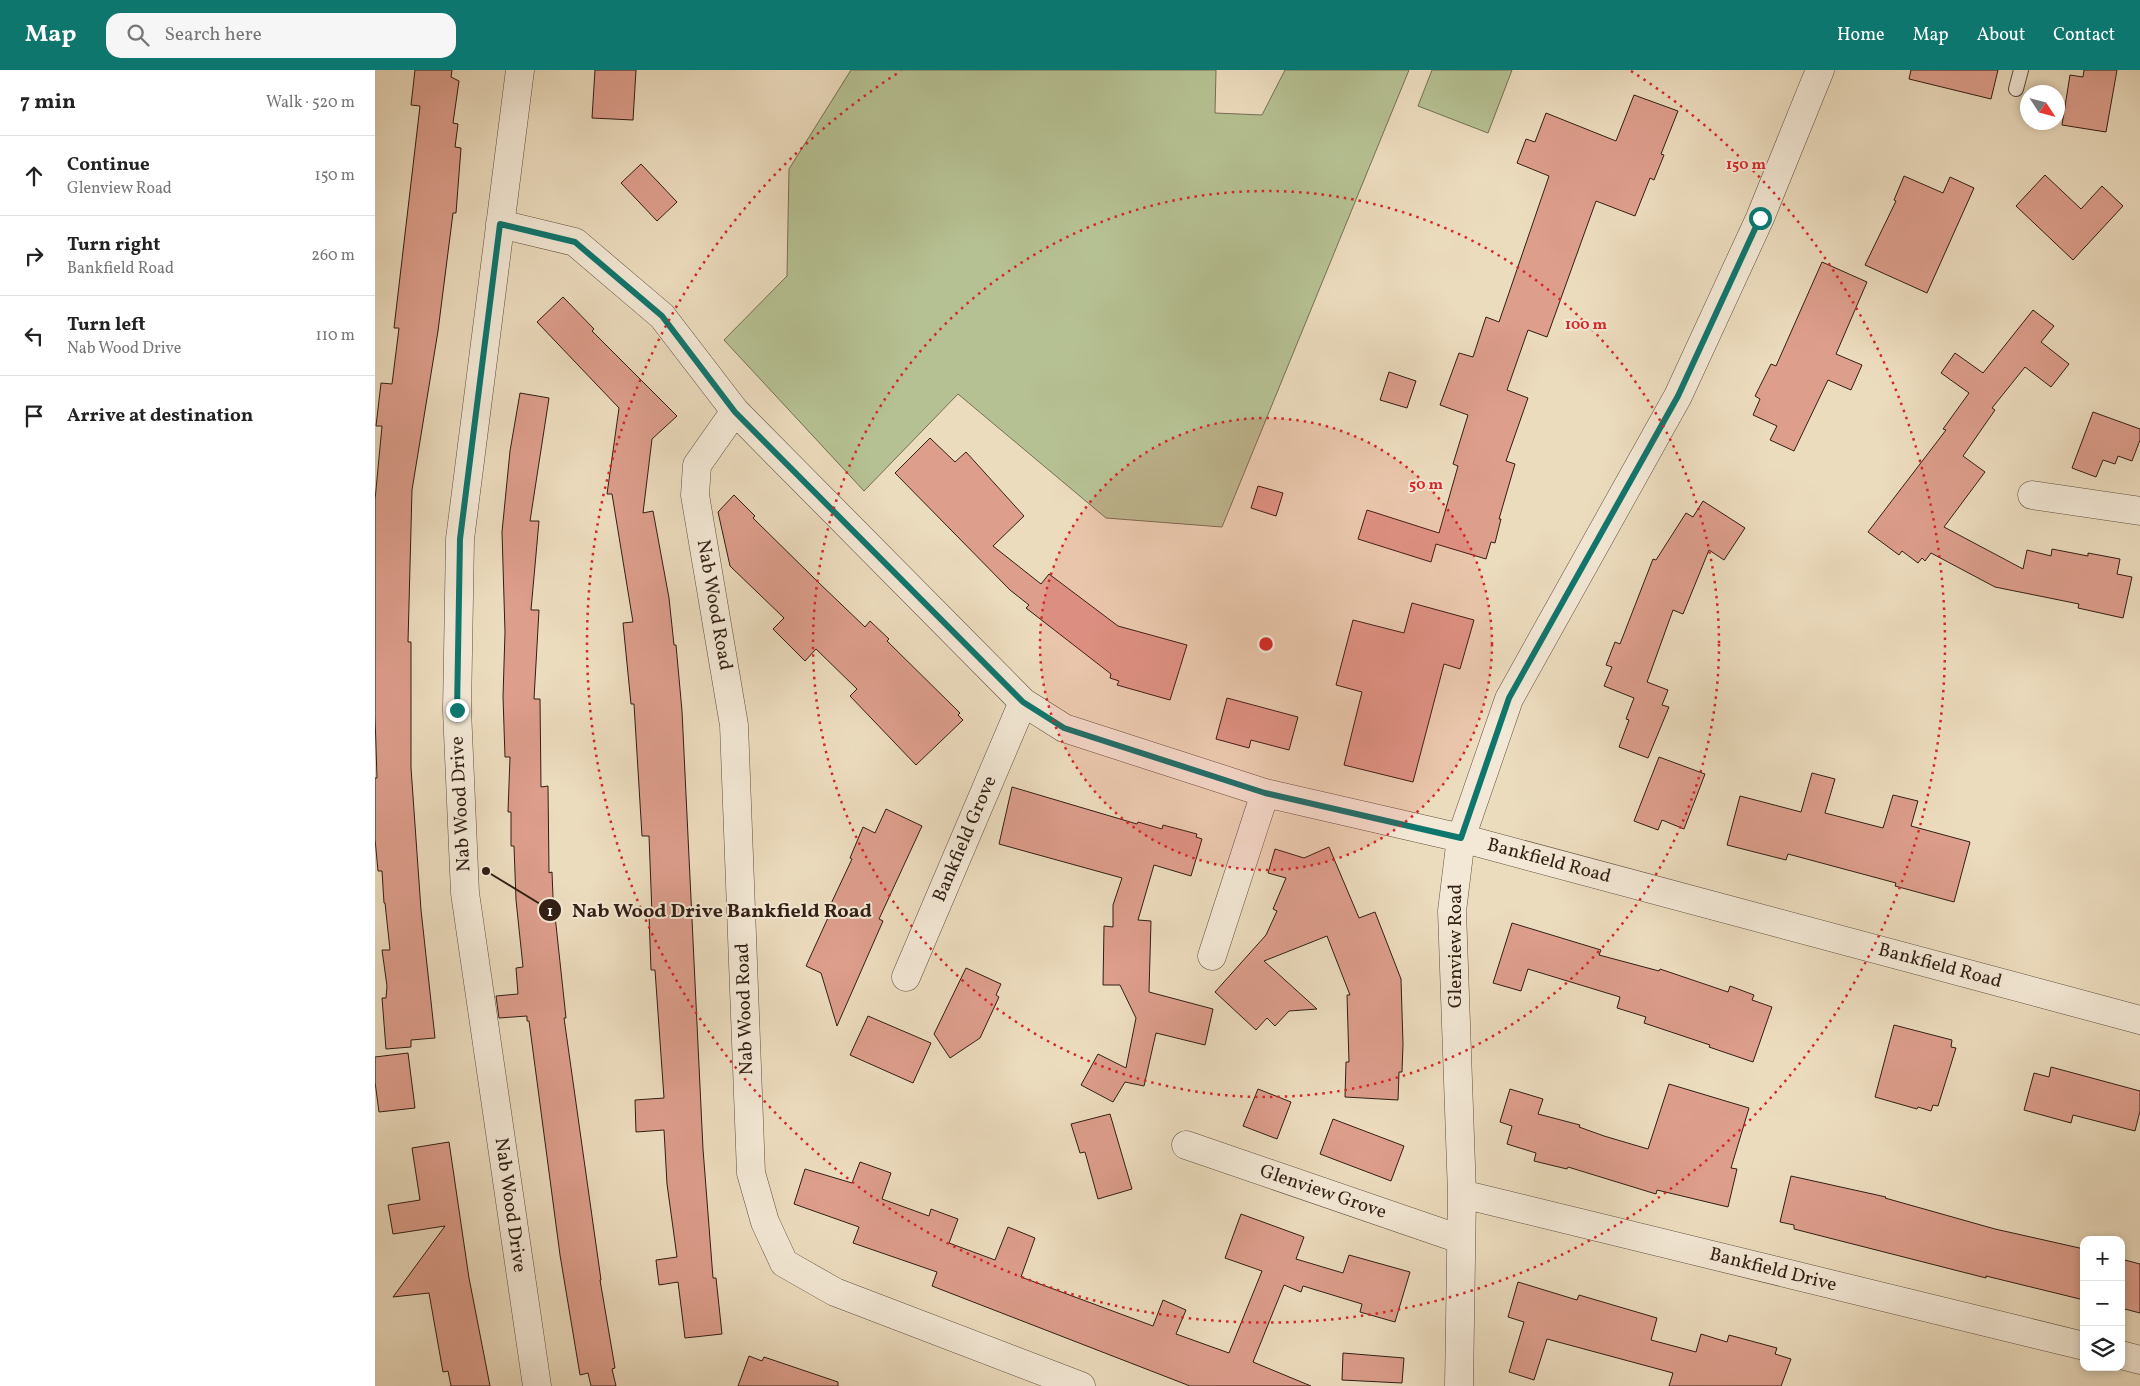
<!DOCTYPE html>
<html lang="en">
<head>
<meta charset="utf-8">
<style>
	:root { --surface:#fff; --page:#f6f6f6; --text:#222; --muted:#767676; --line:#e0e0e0; --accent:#0f766e }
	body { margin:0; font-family:Vollkorn,serif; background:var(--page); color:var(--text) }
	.controls { position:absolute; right:15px; bottom:15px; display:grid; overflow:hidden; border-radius:10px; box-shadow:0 2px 8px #0003 }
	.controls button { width:45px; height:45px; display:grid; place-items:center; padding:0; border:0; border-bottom:1px solid var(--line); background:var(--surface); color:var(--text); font:25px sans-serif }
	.compass { position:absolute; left:1645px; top:15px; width:45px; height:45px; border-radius:50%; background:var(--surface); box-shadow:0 2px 8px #0003; rotate:126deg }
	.stop { position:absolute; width:15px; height:15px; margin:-11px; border:4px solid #0f766e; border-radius:50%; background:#fff }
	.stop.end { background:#0f766e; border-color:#fff; box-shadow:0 1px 5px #0008 }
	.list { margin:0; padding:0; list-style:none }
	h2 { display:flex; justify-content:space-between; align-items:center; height:65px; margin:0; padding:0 20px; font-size:21px }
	h2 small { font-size:16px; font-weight:400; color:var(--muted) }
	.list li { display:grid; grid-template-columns:32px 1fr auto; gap:15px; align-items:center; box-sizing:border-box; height:80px; padding:0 20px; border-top:1px solid var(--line) }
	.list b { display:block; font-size:19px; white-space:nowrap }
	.list p { margin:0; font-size:16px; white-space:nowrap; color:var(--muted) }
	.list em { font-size:16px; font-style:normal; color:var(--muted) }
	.icon { flex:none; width:28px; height:28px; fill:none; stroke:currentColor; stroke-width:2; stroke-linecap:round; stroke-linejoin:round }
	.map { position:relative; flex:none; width:1765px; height:1316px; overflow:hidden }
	header { display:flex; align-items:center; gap:30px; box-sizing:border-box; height:70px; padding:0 25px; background:var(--accent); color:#fff }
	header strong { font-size:24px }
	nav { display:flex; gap:28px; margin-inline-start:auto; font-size:18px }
	.search { width:350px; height:45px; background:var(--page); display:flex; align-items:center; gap:12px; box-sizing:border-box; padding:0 18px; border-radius:15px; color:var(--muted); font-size:19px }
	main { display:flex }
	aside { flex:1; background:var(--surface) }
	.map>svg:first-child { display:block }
	.green { fill:#b6c193; stroke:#747054 }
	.building { fill:#dd9e8c; stroke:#311e14 }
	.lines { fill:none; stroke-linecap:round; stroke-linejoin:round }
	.service-casing { stroke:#604e3e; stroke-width:16 }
	.minor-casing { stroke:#604e3e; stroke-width:29 }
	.service { stroke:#f3e8d5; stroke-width:14 }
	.minor { stroke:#f3e8d5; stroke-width:28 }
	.route { stroke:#0f766e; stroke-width:6 }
	.ring { fill:none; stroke:#d62828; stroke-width:2.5; stroke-dasharray:2.5 5 }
	.labels { text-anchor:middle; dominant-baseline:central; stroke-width:4; stroke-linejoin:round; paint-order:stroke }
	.street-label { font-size:19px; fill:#311e14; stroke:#f3e8d5 }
	.centre { fill:#d62828; stroke:#f3e8d5; stroke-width:2.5 }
	.ring-label { font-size:15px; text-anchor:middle; font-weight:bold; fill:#d62828; stroke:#f3e8d5; stroke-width:4; stroke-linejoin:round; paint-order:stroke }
	.leader { fill:none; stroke:#311e14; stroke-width:2 }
	.callout-dot { fill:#311e14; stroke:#f3e8d5; stroke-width:2 }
	.mark-label { font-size:15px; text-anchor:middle; font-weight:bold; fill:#fff }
	.callout-label { font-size:20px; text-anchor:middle; font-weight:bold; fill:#311e14; stroke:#f3e8d5; stroke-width:4; stroke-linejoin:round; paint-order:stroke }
</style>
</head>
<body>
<header>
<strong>Map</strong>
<div class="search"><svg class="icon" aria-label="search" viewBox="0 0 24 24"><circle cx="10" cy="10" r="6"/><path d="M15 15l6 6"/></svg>Search here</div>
<nav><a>Home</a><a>Map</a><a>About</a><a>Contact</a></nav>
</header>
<main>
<aside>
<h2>7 min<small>Walk · 520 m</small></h2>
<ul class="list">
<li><svg class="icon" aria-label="ahead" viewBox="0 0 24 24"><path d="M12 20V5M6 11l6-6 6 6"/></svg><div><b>Continue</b><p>Glenview Road</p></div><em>150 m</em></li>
<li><svg class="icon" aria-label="right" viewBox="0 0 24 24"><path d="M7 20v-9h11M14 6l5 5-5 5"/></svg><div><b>Turn right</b><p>Bankfield Road</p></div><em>260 m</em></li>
<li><svg class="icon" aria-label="left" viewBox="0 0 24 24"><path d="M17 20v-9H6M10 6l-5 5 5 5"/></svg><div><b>Turn left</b><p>Nab Wood Drive</p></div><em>110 m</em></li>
<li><svg class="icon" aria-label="arrive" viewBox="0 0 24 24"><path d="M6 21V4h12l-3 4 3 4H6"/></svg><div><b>Arrive at destination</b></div></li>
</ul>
</aside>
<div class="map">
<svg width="1765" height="1316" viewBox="0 0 1765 1316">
	<rect width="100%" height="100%" fill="#ecdcbe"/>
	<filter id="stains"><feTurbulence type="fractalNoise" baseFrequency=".004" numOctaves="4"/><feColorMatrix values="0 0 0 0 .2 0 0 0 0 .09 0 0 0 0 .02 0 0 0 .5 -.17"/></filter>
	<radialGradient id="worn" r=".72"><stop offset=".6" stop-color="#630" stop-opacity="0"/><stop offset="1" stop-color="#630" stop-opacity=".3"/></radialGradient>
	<!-- green -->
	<path class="green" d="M 476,0 L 841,0 L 840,43 L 887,45 L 910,0 L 1034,0 L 847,457 L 731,448 L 583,324 L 489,421 L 349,270 L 412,206 L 414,99 Z
		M 1057,0 L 1137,0 L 1113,63 L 1043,36 Z"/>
	<!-- building -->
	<path class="building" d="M 40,0 L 77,0 L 76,7 L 84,11 L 78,53 L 83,54 L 80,77 L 86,78 L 81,143 L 78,143 L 63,261 L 37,420 L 33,572 L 36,572 L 36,698 L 46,840 L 60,968 L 36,970 L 36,977 L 11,979 L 7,928 L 11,928 L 12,916 L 7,880 L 15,880 L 10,833 L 9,833 L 7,801 L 3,801 L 0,769 L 0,708 L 2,708 L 0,646 L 0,430 L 7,356 L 1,356 L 6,313 L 17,314 L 24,258 L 19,258 L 45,36 L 36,35 Z
		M 220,0 L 261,0 L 258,50 L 217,48 Z
		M 1536,0 L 1623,0 L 1616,29 L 1534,9 Z
		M 1709,0 L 1742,0 L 1731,62 L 1687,55 L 1695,5 L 1708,7 Z
		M 1259,25 L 1303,41 L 1286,84 L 1289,85 L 1279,110 L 1275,108 L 1260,146 L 1221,131 L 1172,267 L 1153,260 L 1132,320 L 1153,328 L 1131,391 L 1140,394 L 1124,449 L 1126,449 L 1120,473 L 1116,472 L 1111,489 L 1061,474 L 1056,492 L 983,469 L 992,440 L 1064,463 L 1083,396 L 1078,394 L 1093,345 L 1065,335 L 1084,283 L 1098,287 L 1111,247 L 1124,252 L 1174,106 L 1142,93 L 1151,69 L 1160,72 L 1171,43 L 1241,71 Z
		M 266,94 L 302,132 L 282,151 L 246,113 Z
		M 1670,105 L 1706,139 L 1727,116 L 1748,136 L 1698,190 L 1641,136 Z
		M 1529,106 L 1568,123 L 1575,107 L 1599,118 L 1552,223 L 1490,195 L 1521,131 L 1519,130 Z
		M 1447,192 L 1492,212 L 1461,284 L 1487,295 L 1476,320 L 1453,310 L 1419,381 L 1395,370 L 1402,356 L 1378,345 L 1385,329 L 1380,326 L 1396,294 L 1401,296 Z
		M 188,227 L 219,259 L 217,261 L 302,346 L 277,369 L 268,443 L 278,441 L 294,528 L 299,575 L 301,575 L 307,641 L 328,1079 L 338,1208 L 341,1208 L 347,1264 L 310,1268 L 303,1212 L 284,1215 L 281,1190 L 302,1187 L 292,1114 L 289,1060 L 261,1062 L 260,1030 L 289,1028 L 280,900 L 276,900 L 274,845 L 277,844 L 274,766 L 267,766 L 259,634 L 256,634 L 248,553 L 258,552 L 237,424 L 232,424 L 244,338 L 162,252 Z
		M 1658,240 L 1679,256 L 1666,272 L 1694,294 L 1676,317 L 1650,297 L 1617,338 L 1620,340 L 1588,386 L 1610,402 L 1569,457 L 1648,499 L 1652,480 L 1676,486 L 1677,479 L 1713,486 L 1713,483 L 1745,489 L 1742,504 L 1757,507 L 1748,548 L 1703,538 L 1704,534 L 1620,517 L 1556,483 L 1550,491 L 1547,488 L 1543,493 L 1527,481 L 1524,485 L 1493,462 L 1571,360 L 1568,359 L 1594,323 L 1566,303 L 1580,283 L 1608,303 Z
		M 1014,302 L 1041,311 L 1032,338 L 1005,330 Z
		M 145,323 L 174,328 L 155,451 L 164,451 L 156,540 L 164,540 L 159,629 L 165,629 L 166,717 L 173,716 L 174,803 L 177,802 L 178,827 L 191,948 L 189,948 L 226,1210 L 225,1210 L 240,1298 L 237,1299 L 241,1316 L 216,1316 L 213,1303 L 205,1305 L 185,1185 L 154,951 L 152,951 L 152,946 L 124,948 L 121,926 L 143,924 L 141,898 L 148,897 L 141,830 L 139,776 L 136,776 L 136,742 L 133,742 L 135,687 L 130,687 L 128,627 L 130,562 L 127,462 L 135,381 Z
		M 1718,342 L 1765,359 L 1765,370 L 1757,391 L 1743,386 L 1740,394 L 1728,390 L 1721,407 L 1697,398 Z
		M 555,368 L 580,392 L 591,382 L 649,446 L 618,476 L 666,514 L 674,504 L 743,556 L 812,575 L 795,630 L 742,615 L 744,611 L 735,608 L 736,604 L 651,538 L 654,535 L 635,520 L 520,403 Z
		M 883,416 L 908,423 L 901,446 L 876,438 Z
		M 359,425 L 380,446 L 378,448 L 443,512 L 490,557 L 495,551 L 514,569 L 512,571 L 585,643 L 583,645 L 588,650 L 541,695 L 475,626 L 482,619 L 441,579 L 430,591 L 398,559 L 409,548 L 355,496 L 343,442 Z
		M 1328,431 L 1370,458 L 1349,490 L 1334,480 L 1308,544 L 1298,540 L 1272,612 L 1293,620 L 1287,635 L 1294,637 L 1273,688 L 1244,677 L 1254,650 L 1251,649 L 1259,628 L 1229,616 L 1237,597 L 1231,595 L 1240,572 L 1245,574 L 1278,489 L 1281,490 L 1311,443 L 1318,447 Z
		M 1037,533 L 1099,550 L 1085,599 L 1069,594 L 1038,712 L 969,695 L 987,622 L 961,615 L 978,550 L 1029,563 Z
		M 852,628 L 923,647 L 914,680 L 876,670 L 874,678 L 841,669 Z
		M 1284,687 L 1330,704 L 1309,759 L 1287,750 L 1283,760 L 1259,751 Z
		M 1437,703 L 1460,709 L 1450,743 L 1508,758 L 1518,725 L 1543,731 L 1536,756 L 1595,772 L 1579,832 L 1520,816 L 1521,813 L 1413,784 L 1411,790 L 1352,775 L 1365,726 L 1426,742 Z
		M 637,717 L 762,754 L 763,752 L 787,759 L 788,755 L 822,764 L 821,767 L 827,769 L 816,806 L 779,795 L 763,850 L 776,851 L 774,922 L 838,939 L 830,975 L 781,963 L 769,1016 L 750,1012 L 738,1032 L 706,1015 L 723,984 L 751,998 L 761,948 L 745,915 L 728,915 L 729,856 L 738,857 L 738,835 L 747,808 L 624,774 Z
		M 511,739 L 547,756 L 504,849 L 508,851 L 462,956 L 446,903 L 431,896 L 457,839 L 454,838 L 477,789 L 475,788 L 488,757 L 500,763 Z
		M 954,777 L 984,848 L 1000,842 L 1026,909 L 1028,974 L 1027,1002 L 1024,1002 L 1023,1030 L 970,1027 L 971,992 L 974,992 L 972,925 L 975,925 L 952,866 L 889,891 L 942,939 L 914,941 L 900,956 L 892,948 L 881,960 L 840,922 L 891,865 L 902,841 L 898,839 L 911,808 L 893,803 L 900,779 L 929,788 Z
		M 1137,853 L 1226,880 L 1224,885 L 1284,901 L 1285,899 L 1353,922 L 1355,916 L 1379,925 L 1377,930 L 1397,937 L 1378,992 L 1334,977 L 1335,975 L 1269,953 L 1271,947 L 1242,938 L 1245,927 L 1153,899 L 1146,921 L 1118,913 Z
		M 591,898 L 626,914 L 621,925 L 624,927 L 605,968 L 575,988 L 559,964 Z
		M 493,946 L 556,973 L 538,1013 L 475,985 Z
		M 1519,955 L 1577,970 L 1576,977 L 1581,978 L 1563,1036 L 1558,1035 L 1556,1041 L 1543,1037 L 1542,1039 L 1500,1027 Z
		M 33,983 L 40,1038 L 4,1042 L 0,1012 L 0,987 Z
		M 1676,997 L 1765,1021 L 1765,1041 L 1760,1061 L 1698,1045 L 1696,1053 L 1649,1040 L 1659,1003 L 1674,1007 Z
		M 1294,1014 L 1374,1038 L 1356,1098 L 1362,1099 L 1353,1137 L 1282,1120 L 1281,1124 L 1193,1097 L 1192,1099 L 1159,1091 L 1161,1083 L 1132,1074 L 1137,1056 L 1125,1052 L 1135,1019 L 1168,1029 L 1163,1044 L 1205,1055 L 1204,1057 L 1229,1066 L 1273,1079 Z
		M 883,1019 L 916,1032 L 902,1069 L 868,1056 Z
		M 735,1044 L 757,1119 L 723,1129 L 710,1082 L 705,1083 L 696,1054 Z
		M 958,1049 L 1029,1076 L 1016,1111 L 945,1084 Z
		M 74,1072 L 94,1208 L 115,1316 L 76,1316 L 73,1301 L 68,1302 L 54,1223 L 18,1227 L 70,1156 L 18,1164 L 13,1135 L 45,1130 L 37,1078 Z
		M 485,1092 L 516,1103 L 507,1129 L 554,1146 L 556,1139 L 583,1149 L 574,1173 L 620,1190 L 633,1157 L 660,1168 L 646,1207 L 778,1256 L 788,1230 L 811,1240 L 801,1264 L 854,1283 L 887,1201 L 850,1188 L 866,1144 L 929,1167 L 921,1189 L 968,1203 L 974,1185 L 1035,1202 L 1020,1252 L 985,1242 L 987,1234 L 928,1216 L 926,1222 L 909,1215 L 878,1292 L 936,1316 L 815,1316 L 557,1216 L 562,1202 L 478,1173 L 484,1157 L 419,1134 L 430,1099 L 477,1113 Z
		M 1416,1106 L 1511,1127 L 1510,1128 L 1620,1159 L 1709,1179 L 1709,1230 L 1611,1206 L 1611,1208 L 1419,1159 L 1419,1155 L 1405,1152 Z
		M 1746,1189 L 1765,1194 L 1765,1243 L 1746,1238 Z
		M 1143,1212 L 1202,1230 L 1204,1225 L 1282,1248 L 1276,1270 L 1321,1282 L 1326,1264 L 1352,1272 L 1354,1265 L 1402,1278 L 1400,1284 L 1416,1289 L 1406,1316 L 1294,1316 L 1298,1303 L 1172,1269 L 1159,1310 L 1134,1302 L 1149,1252 L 1133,1247 Z
		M 968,1283 L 1029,1288 L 1027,1313 L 967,1310 Z
		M 374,1286 L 387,1291 L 389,1287 L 463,1312 L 463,1316 L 363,1316 Z"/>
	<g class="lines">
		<defs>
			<path id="service" d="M 1641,19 L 1646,0"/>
			<path id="minor" d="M 145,0 L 85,469 L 82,640 L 90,823 L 162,1316
				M 125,154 L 200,172 L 287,246 L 360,341 L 648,632 L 689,658 L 890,723 L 1086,768 L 1765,950
				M 360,341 L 322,395 L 320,425 L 359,655 L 376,1103 L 390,1152 L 409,1193 L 460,1222 L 706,1316
				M 1657,425 L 1765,441
				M 837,886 L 890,723
				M 531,907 L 648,632
				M 811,1075 L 1085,1169
				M 1087,1124 L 1709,1276
				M 1746,1285 L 1765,1290
				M 1084,1316 L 1087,1124 L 1077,841 L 1086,768 L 1134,629 L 1303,326 L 1385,148 L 1445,0"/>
		</defs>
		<!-- service casing -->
		<use href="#service" class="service-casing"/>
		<!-- minor casing -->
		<use href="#minor" class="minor-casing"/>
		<!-- service -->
		<use href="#service" class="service"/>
		<!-- minor -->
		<use href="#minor" class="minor"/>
	</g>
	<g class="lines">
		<!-- route -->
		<path class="route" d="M 82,640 L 85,469 L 125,154 L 200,172 L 287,246 L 360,342 L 648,632 L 689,658 L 890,723 L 1086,768 L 1134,628 L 1303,326 L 1385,148"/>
	</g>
	<!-- distance rings -->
	<circle cx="891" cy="574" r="226" fill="#d62828" fill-opacity=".12"/>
	<g class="ring">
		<circle cx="891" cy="574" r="226"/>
		<circle cx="891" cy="574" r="453"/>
		<path d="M1256 1A679 679 0 1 1 526 1"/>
	</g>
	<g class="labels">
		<!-- street labels -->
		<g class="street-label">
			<text transform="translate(339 535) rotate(80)">Nab Wood Road</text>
			<text transform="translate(86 734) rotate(-93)">Nab Wood Drive</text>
			<text transform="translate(590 769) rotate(-67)">Bankfield Grove</text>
			<text transform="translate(1174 791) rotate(15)">Bankfield Road</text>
			<text transform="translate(1081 876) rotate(-90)">Glenview Road</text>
			<text transform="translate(1565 896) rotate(15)">Bankfield Road</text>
			<text transform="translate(370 939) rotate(-92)">Nab Wood Road</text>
			<text transform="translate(948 1122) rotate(19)">Glenview Grove</text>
			<text transform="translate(135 1135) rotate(82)">Nab Wood Drive</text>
			<text transform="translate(1398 1200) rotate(14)">Bankfield Drive</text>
		</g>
	</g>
	<circle cx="891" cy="574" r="8" class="centre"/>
	<g class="ring-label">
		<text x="1371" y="99">150 m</text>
		<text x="1211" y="259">100 m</text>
		<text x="1051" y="419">50 m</text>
	</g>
	<!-- callouts -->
	<path class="leader" d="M111 801L175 840"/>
	<g class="callout-dot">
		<circle cx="111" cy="801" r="5"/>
		<circle cx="175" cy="840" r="12"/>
	</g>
	<g class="mark-label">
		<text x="175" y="846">1</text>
	</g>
	<g class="callout-label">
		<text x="347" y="847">Nab Wood Drive Bankfield Road</text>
	</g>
	<rect width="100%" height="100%" filter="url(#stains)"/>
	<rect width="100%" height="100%" fill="url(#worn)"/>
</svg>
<div class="controls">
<button>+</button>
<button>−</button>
<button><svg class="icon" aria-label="layers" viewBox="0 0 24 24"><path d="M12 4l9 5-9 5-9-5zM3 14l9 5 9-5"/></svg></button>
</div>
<svg class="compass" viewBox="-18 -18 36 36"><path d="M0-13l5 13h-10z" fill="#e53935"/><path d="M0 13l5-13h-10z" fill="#767676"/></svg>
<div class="stop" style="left:1385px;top:148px"></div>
<div class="stop end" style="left:82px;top:640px"></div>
</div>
</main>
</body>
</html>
